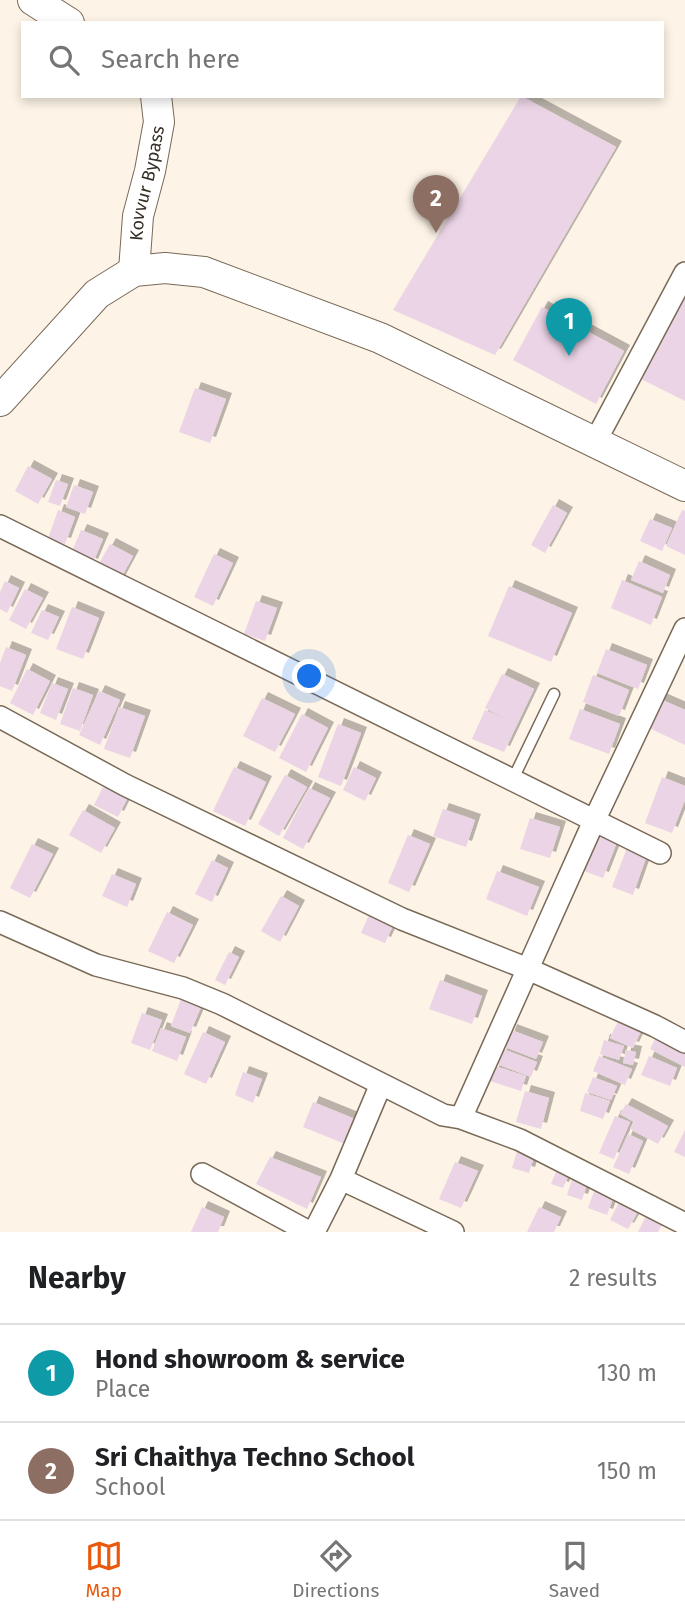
<!DOCTYPE html>
<html lang="en">
<head>
<meta charset="utf-8">
<style>
	:root { --surface:#fff; --page:#f6f6f6; --text:#202124; --muted:#757577; --line:#e0e0e0; --accent:#ea580c }
	body { margin:0; font-family:"Fira Sans",sans-serif; background:var(--page); color:var(--text) }
	.you { position:absolute; left:310px; top:677px; width:24px; height:24px; margin:-18px; border:5px solid #fff; border-radius:50%; background:#1a73e8; box-shadow:0 0 0 10px #1a73e833 }
	.badge { display:grid; place-items:center; width:46px; height:46px; border-radius:50%; background:var(--accent); color:#fff; font-size:23px; font-weight:700 }
	.pin { position:absolute; translate:-50% -58px; filter:drop-shadow(0 2px 4px #0008) }
	.pin::after { content:''; position:absolute; top:37px; width:24px; height:21px; background:inherit; clip-path:polygon(0 0,100% 0,50% 100%) }
	.list { margin:0; padding:0; list-style:none }
	h2 { display:flex; justify-content:space-between; align-items:center; height:91px; margin:0; padding:0 28px; font-size:30px }
	h2 small { font-size:23px; font-weight:400; color:var(--muted) }
	.list li { display:grid; grid-template-columns:46px 1fr auto; gap:21px; align-items:center; box-sizing:border-box; height:98px; padding:0 28px; border-top:2px solid var(--line) }
	.list b { display:block; font-size:26px; white-space:nowrap }
	.list p { margin:0; font-size:23px; white-space:nowrap; color:var(--muted) }
	.list em { font-size:23px; font-style:normal; color:var(--muted) }
	.icon { flex:none; width:38px; height:38px; fill:none; stroke:currentColor; stroke-width:2; stroke-linecap:round; stroke-linejoin:round }
	.map { position:relative; flex:none; width:685px; height:1232px; overflow:hidden }
	.search { position:absolute; background:var(--surface); box-shadow:0 4px 10px #0003; left:21px; right:21px; top:21px; height:77px; display:flex; align-items:center; gap:18px; box-sizing:border-box; padding:0 24px; border-radius:0px; color:var(--muted); font-size:26px }
	.sheet { height:287px; background:var(--surface) }
	nav { display:flex; justify-content:space-around; align-items:center; box-sizing:border-box; height:98px; border-top:2px solid var(--line); background:var(--surface); font-size:19px; color:var(--muted) }
	nav a { display:grid; justify-items:center; gap:4px }
	nav .on { color:var(--accent) }
	.map>svg:first-child { display:block }
	.building { fill:#ebd4e6; filter:url(#shadow) }
	.lines { fill:none; stroke-linecap:round; stroke-linejoin:round }
	.lane-casing { stroke:#796a57; stroke-width:13 }
	.street-casing { stroke:#796a57; stroke-width:24 }
	.secondary-casing { stroke:#796a57; stroke-width:32 }
	.lane { stroke:#fff; stroke-width:10 }
	.street { stroke:#fff; stroke-width:21 }
	.secondary { stroke:#fff; stroke-width:30 }
	.labels { text-anchor:middle; dominant-baseline:central; stroke-width:5; stroke-linejoin:round; paint-order:stroke }
	.street-label { font-size:18px; fill:#352f26; stroke:#fdf3e6 }
</style>
</head>
<body>
<div class="map">
<svg width="685" height="1232" viewBox="0 0 685 1232">
	<defs>
		<filter id="shadow"><feDropShadow dx="6" dy="-6" stdDeviation="0" flood-color="#0004"/></filter>
	</defs>
	<rect width="100%" height="100%" fill="#fdf3e6"/>
	<!-- building -->
	<path class="building" d="M 521,96 L 616,147 L 495,355 L 393,310 Z
		M 675,295 L 685,300 L 685,401 L 635,376 Z
		M 542,307 L 624,351 L 596,404 L 513,360 Z
		M 195,388 L 226,399 L 210,443 L 179,432 Z
		M 28,466 L 52,479 L 38,504 L 15,491 Z
		M 56,480 L 68,484 L 60,506 L 48,502 Z
		M 74,485 L 93,492 L 85,514 L 66,507 Z
		M 553,505 L 567,513 L 545,553 L 531,545 Z
		M 58,510 L 75,517 L 65,544 L 48,539 Z
		M 682,510 L 685,511 L 685,555 L 666,546 Z
		M 650,519 L 672,528 L 662,551 L 640,541 Z
		M 81,530 L 103,539 L 92,565 L 70,556 Z
		M 110,544 L 133,556 L 119,582 L 96,569 Z
		M 214,554 L 233,563 L 213,606 L 194,597 Z
		M 639,561 L 670,575 L 663,593 L 631,580 Z
		M 622,580 L 662,597 L 651,625 L 611,608 Z
		M 5,581 L 19,588 L 7,613 L 0,609 L 0,592 Z
		M 509,586 L 572,613 L 551,662 L 488,636 Z
		M 25,589 L 43,598 L 26,629 L 9,620 Z
		M 256,601 L 277,608 L 265,641 L 244,634 Z
		M 72,607 L 99,618 L 83,659 L 56,649 Z
		M 42,610 L 59,617 L 48,640 L 31,633 Z
		M 6,647 L 26,655 L 12,691 L 0,686 L 0,663 Z
		M 606,649 L 647,665 L 638,689 L 597,673 Z
		M 27,669 L 50,681 L 33,715 L 10,703 Z
		M 502,674 L 534,689 L 504,752 L 472,739 L 485,710 L 506,719 L 485,708 Z
		M 593,675 L 629,690 L 619,716 L 583,702 Z
		M 52,683 L 68,689 L 56,720 L 40,713 Z
		M 73,688 L 93,695 L 80,731 L 60,724 Z
		M 99,691 L 120,700 L 100,745 L 79,735 Z
		M 262,698 L 295,714 L 275,752 L 243,736 Z
		M 660,699 L 685,710 L 685,745 L 647,727 Z
		M 119,707 L 145,716 L 130,758 L 104,749 Z
		M 580,709 L 620,724 L 609,754 L 569,739 Z
		M 302,714 L 328,728 L 306,772 L 279,758 Z
		M 338,724 L 361,733 L 341,786 L 318,777 Z
		M 234,767 L 266,782 L 245,826 L 213,811 Z
		M 354,767 L 376,778 L 365,801 L 343,790 Z
		M 285,775 L 307,787 L 279,836 L 258,824 Z
		M 662,777 L 685,786 L 685,800 L 672,833 L 645,823 Z
		M 103,787 L 127,799 L 118,817 L 94,805 Z
		M 309,788 L 330,798 L 303,849 L 283,838 Z
		M 443,809 L 475,820 L 466,847 L 433,836 Z
		M 83,810 L 115,828 L 101,853 L 69,835 Z
		M 530,818 L 560,827 L 550,858 L 520,849 Z
		M 596,834 L 617,842 L 603,878 L 581,870 Z
		M 408,835 L 430,844 L 409,892 L 388,883 Z
		M 32,844 L 53,854 L 30,898 L 10,888 Z
		M 627,848 L 647,855 L 633,895 L 612,887 Z
		M 212,860 L 228,868 L 212,902 L 195,894 Z
		M 497,871 L 539,887 L 527,916 L 486,899 Z
		M 112,874 L 136,884 L 127,907 L 102,896 Z
		M 281,896 L 299,906 L 280,942 L 261,931 Z
		M 372,908 L 396,919 L 385,943 L 361,933 Z
		M 167,912 L 193,925 L 174,963 L 148,951 Z
		M 229,952 L 239,957 L 225,985 L 215,980 Z
		M 440,980 L 482,996 L 472,1024 L 429,1009 Z
		M 181,999 L 201,1007 L 190,1033 L 171,1026 Z
		M 142,1013 L 162,1020 L 150,1050 L 131,1043 Z
		M 619,1019 L 642,1029 L 633,1048 L 610,1038 Z
		M 161,1028 L 186,1037 L 177,1061 L 152,1051 Z
		M 511,1030 L 543,1042 L 536,1059 L 505,1047 Z
		M 203,1032 L 225,1042 L 206,1084 L 184,1074 Z
		M 657,1035 L 685,1049 L 685,1067 L 650,1049 Z
		M 604,1040 L 624,1046 L 619,1060 L 600,1054 Z
		M 503,1049 L 537,1062 L 531,1077 L 497,1064 Z
		M 626,1050 L 636,1052 L 633,1065 L 623,1063 Z
		M 599,1056 L 632,1069 L 625,1085 L 593,1071 Z
		M 649,1056 L 677,1068 L 670,1086 L 641,1075 Z
		M 495,1066 L 526,1076 L 521,1091 L 490,1081 Z
		M 243,1072 L 262,1079 L 253,1103 L 235,1095 Z
		M 593,1077 L 617,1086 L 611,1100 L 587,1092 Z
		M 525,1091 L 549,1098 L 541,1129 L 516,1122 Z
		M 585,1093 L 610,1101 L 603,1119 L 580,1111 Z
		M 313,1102 L 355,1119 L 345,1144 L 303,1127 Z
		M 626,1104 L 668,1126 L 658,1144 L 630,1129 L 634,1122 L 620,1114 Z
		M 615,1116 L 630,1122 L 614,1159 L 599,1153 Z
		M 685,1130 L 685,1157 L 674,1152 Z
		M 628,1134 L 643,1141 L 629,1174 L 613,1167 Z
		M 519,1145 L 536,1150 L 529,1173 L 512,1168 Z
		M 270,1157 L 321,1177 L 307,1209 L 256,1184 Z
		M 455,1162 L 478,1171 L 461,1208 L 439,1199 Z
		M 559,1165 L 571,1170 L 563,1188 L 551,1184 Z
		M 573,1176 L 588,1181 L 582,1200 L 567,1195 Z
		M 596,1186 L 615,1193 L 607,1215 L 588,1208 Z
		M 621,1198 L 640,1208 L 628,1229 L 610,1220 Z
		M 202,1207 L 224,1217 L 218,1232 L 191,1232 Z
		M 539,1207 L 561,1217 L 554,1232 L 527,1232 Z
		M 649,1210 L 665,1218 L 658,1232 L 638,1232 Z"/>
	<g class="lines">
		<defs>
			<path id="lane" d="M 512,781 L 554,694"/>
			<path id="street" d="M 595,442 L 685,273
				M 0,526 L 660,853
				M 0,717 L 125,785 L 402,919 L 528,969 L 655,1026 L 685,1042
				M 0,922 L 96,965 L 183,988 L 222,1004 L 443,1115 L 461,1118 L 520,1140 L 685,1224
				M 461,1118 L 594,821 L 685,629
				M 202,1174 L 309,1232
				M 341,1179 L 453,1232
				M 314,1232 L 341,1179 L 381,1084"/>
			<g id="secondary">
				<path d="M 33,0 L 69,23"/>
				<path id="s1" d="M 134,271 L 138,216 L 150,171 L 159,122 L 156,96"/>
				<path d="M 0,401 L 97,294 L 134,271 L 165,268 L 204,272 L 380,338 L 685,486"/>
			</g>
		</defs>
		<!-- lane casing -->
		<use href="#lane" class="lane-casing"/>
		<!-- street casing -->
		<use href="#street" class="street-casing"/>
		<!-- secondary casing -->
		<use href="#secondary" class="secondary-casing"/>
		<!-- lane -->
		<use href="#lane" class="lane"/>
		<!-- street -->
		<use href="#street" class="street"/>
		<!-- secondary -->
		<use href="#secondary" class="secondary"/>
	</g>
	<g class="labels">
		<!-- street labels -->
		<g class="street-label">
			<text stroke="none"><textPath href="#s1" startOffset="89">Kovvur Bypass</textPath></text>
		</g>
	</g>
</svg>
<div class="you"></div>
<div class="pin badge" style="left:569px;top:356px;background:#0f9aa8">1</div>
<div class="pin badge" style="left:436px;top:233px;background:#8d6e63">2</div>
<div class="search"><svg class="icon" aria-label="search" viewBox="0 0 24 24"><circle cx="10" cy="10" r="6"/><path d="M15 15l6 6"/></svg>Search here</div>
</div>
<section class="sheet">
<h2>Nearby<small>2 results</small></h2>
<ul class="list">
<li><span class="badge" style="background:#0f9aa8">1</span><div><b>Hond showroom &amp; service</b><p>Place</p></div><em>130 m</em></li>
<li><span class="badge" style="background:#8d6e63">2</span><div><b>Sri Chaithya Techno School</b><p>School</p></div><em>150 m</em></li>
</ul>
</section>
<nav>
<a class="on"><svg class="icon" aria-label="map" viewBox="0 0 24 24"><path d="M3 6l6-2 6 2 6-2v14l-6 2-6-2-6 2zM9 4v14M15 6v14"/></svg>Map</a>
<a><svg class="icon" aria-label="directions" viewBox="0 0 24 24"><path d="M12 3l9 9-9 9-9-9zM9 14v-3h6M13 9l2 2-2 2"/></svg>Directions</a>
<a><svg class="icon" aria-label="saved" viewBox="0 0 24 24"><path d="M7 4h10v16l-5-4-5 4z"/></svg>Saved</a>
</nav>
</body>
</html>
